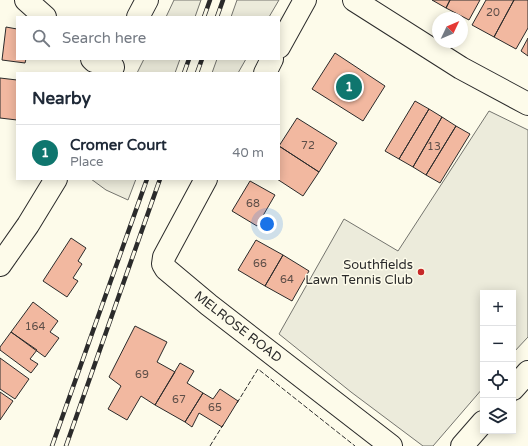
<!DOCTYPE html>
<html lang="en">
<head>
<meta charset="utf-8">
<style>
	:root { --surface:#fff; --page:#f2f2f3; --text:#1f2937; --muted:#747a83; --line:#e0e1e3; --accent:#0f766e }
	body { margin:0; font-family:"Varela Round",sans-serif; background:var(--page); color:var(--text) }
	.controls { position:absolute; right:12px; bottom:12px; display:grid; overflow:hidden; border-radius:0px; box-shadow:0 2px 10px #0003 }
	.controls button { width:36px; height:36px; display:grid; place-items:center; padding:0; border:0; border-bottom:1px solid var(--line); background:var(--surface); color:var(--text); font:20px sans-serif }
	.compass { position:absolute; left:432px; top:12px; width:36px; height:36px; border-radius:50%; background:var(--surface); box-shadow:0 2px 10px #0003; rotate:46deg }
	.you { position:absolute; left:267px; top:224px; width:14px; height:14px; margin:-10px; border:3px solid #fff; border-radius:50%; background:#1a73e8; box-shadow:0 0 0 6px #1a73e833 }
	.badge { display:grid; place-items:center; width:26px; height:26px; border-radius:50%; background:var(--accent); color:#fff; font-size:13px; font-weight:700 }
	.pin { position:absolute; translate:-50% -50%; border:2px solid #fff; box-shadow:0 1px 4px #0006 }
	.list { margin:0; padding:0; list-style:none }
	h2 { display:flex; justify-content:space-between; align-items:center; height:52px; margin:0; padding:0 16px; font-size:17px }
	h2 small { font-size:13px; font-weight:400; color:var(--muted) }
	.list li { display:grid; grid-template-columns:26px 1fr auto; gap:12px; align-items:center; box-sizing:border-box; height:56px; padding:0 16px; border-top:1px solid var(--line) }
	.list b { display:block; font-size:15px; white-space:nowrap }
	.list p { margin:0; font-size:13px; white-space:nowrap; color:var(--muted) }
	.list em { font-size:13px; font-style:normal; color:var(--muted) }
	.icon { flex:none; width:22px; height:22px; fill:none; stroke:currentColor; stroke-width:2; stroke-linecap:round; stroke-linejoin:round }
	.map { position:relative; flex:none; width:528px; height:446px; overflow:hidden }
	.search { position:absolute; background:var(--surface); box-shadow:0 2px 10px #0003; left:16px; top:16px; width:264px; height:44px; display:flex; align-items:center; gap:10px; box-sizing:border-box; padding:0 14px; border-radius:0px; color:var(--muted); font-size:15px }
	.panel { position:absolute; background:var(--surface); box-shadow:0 2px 10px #0003; left:16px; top:72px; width:264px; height:108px; border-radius:0px }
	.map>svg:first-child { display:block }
	.green { fill:#ecebdb; stroke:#74746e }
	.building { fill:#f2b8a0; stroke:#2b2b2b }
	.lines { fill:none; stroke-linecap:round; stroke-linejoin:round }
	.minor-casing { stroke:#2b2b2b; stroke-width:24 }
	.minor { stroke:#fdfbea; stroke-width:22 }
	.rail-casing { stroke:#2b2b2b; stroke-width:4.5 }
	.rail { stroke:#fdfbea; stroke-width:3; stroke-dasharray:9; stroke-linecap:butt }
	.fence { stroke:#2b2b2b; stroke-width:1; stroke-dasharray:5 2; stroke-linecap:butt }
	.poi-dot { fill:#c62828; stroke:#fdfbea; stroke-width:1.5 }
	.labels { text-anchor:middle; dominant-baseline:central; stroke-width:3; stroke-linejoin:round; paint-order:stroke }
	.number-label { font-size:11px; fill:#5d4e48 }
	.poi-label { font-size:13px; fill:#2b2b2b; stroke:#fdfbea; text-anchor:end }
	.street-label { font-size:13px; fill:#2b2b2b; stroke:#fdfbea }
</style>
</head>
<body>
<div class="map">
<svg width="528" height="446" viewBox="0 0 528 446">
	<rect width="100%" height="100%" fill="#fdfbea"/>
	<!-- green -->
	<path class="green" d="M 174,0 L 201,0 L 195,17 L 166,17 Z
		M 237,0 L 279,0 L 269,17 L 231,17 Z
		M 144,59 L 180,59 L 175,73 L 137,73 Z
		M 217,59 L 246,59 L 238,73 L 212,73 Z
		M 489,111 L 528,130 L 528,337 L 513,353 L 513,293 L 483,293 L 483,388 L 433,446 L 423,446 L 351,392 L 279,334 L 344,219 L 398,251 Z
		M 91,179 L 136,179 L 128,200 L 106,190 Z"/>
	<!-- building -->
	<path class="building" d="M 432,0 L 450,0 L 446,8 Z
		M 450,0 L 480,0 L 469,20 L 446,8 Z
		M 486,0 L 514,0 L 494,37 L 472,25 Z
		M 514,0 L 528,0 L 528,28 L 516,49 L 494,37 Z
		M 6,27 L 17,29 L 17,59 L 26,59 L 25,63 L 2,60 Z
		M 528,38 L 528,56 L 521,51 Z
		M 335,53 L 385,86 L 363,121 L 312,89 Z
		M 0,78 L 17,80 L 17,120 L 0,118 Z
		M 415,101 L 429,109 L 399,159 L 385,151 Z
		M 429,109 L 442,117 L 413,167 L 399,159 Z
		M 442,117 L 456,126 L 426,175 L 413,167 Z
		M 297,118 L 337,143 L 319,172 L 279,146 Z
		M 456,126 L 470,134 L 440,183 L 426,175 Z
		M 279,146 L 319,172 L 303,196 L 277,179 L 279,179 Z
		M 250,181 L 275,195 L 257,226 L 232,211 Z
		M 71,238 L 86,248 L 78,261 L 82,264 L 73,278 L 78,281 L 67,297 L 43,281 Z
		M 256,240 L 283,255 L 265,286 L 238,270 Z
		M 283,255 L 309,271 L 292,301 L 265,286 Z
		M 33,302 L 58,321 L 50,332 L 59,338 L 45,357 L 11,332 Z
		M 135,326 L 167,342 L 157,362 L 175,372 L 155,405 L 141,396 L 127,420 L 108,409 L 121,386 L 109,377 Z
		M 11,332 L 37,350 L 30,359 L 38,364 L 31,373 L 0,350 L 0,347 Z
		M 0,358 L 29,379 L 15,399 L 0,389 Z
		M 180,363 L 194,371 L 187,383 L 203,393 L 185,422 L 155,405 Z
		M 220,389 L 238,401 L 222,427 L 199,413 L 192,427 L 185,422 L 203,393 L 213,399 Z
		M 0,392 L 13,401 L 0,420 Z"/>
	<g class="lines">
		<defs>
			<path id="minor" d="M 26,0 L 45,17
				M 354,0 L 461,68 L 528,104
				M 138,17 L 147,0
				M 279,47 L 305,0
				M 92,59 L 94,61 L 113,67
				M 265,73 L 272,59
				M 206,179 L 164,257 L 163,264 L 166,269 L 209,305 L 391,446
				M 0,265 L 28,225 L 56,179
				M 513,389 L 528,372
				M 462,446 L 483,422"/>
		</defs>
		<!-- minor casing -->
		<use href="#minor" class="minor-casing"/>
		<!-- minor -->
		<use href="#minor" class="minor"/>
		<defs>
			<path id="rail" d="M 204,17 L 210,0
				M 217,17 L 223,0
				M 184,73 L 189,59
				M 197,73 L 202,59
				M 52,446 L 147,179
				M 66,446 L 160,179"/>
		</defs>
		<!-- rail casing -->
		<use href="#rail" class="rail-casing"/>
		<!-- rail -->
		<use href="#rail" class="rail"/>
		<!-- fence -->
		<path class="fence" d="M 237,403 L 258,369 L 355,446
			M 210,446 L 223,425"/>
	</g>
	<!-- markers -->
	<circle class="poi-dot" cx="421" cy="272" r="4"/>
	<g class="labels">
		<!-- number labels -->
		<g class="number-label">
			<text x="493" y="12">20</text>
			<text x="308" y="145">72</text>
			<text x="434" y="146">13</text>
			<text x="253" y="203">68</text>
			<text x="260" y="263">66</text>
			<text x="287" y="279">64</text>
			<text x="35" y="326">164</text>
			<text x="142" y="374">69</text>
			<text x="179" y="399">67</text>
			<text x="215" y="407">65</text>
		</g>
		<!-- poi labels -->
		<g class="poi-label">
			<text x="413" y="265">Southfields<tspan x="413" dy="15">Lawn Tennis Club</tspan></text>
		</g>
		<!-- street labels -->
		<g class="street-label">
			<text transform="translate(238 327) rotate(38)">MELROSE ROAD</text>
		</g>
	</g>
</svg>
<div class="controls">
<button>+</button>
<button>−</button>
<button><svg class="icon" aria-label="locate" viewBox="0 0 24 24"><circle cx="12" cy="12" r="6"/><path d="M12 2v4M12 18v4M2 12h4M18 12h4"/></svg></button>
<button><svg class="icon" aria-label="layers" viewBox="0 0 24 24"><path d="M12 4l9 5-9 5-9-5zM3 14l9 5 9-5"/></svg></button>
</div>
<svg class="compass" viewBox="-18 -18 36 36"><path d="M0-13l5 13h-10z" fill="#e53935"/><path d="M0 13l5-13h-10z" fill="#747a83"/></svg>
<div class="you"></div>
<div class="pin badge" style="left:349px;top:87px">1</div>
<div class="search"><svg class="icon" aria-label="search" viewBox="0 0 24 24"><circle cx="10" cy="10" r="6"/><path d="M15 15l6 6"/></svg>Search here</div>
<section class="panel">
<h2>Nearby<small></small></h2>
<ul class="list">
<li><span class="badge">1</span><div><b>Cromer Court</b><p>Place</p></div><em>40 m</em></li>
</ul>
</section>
</div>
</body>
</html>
